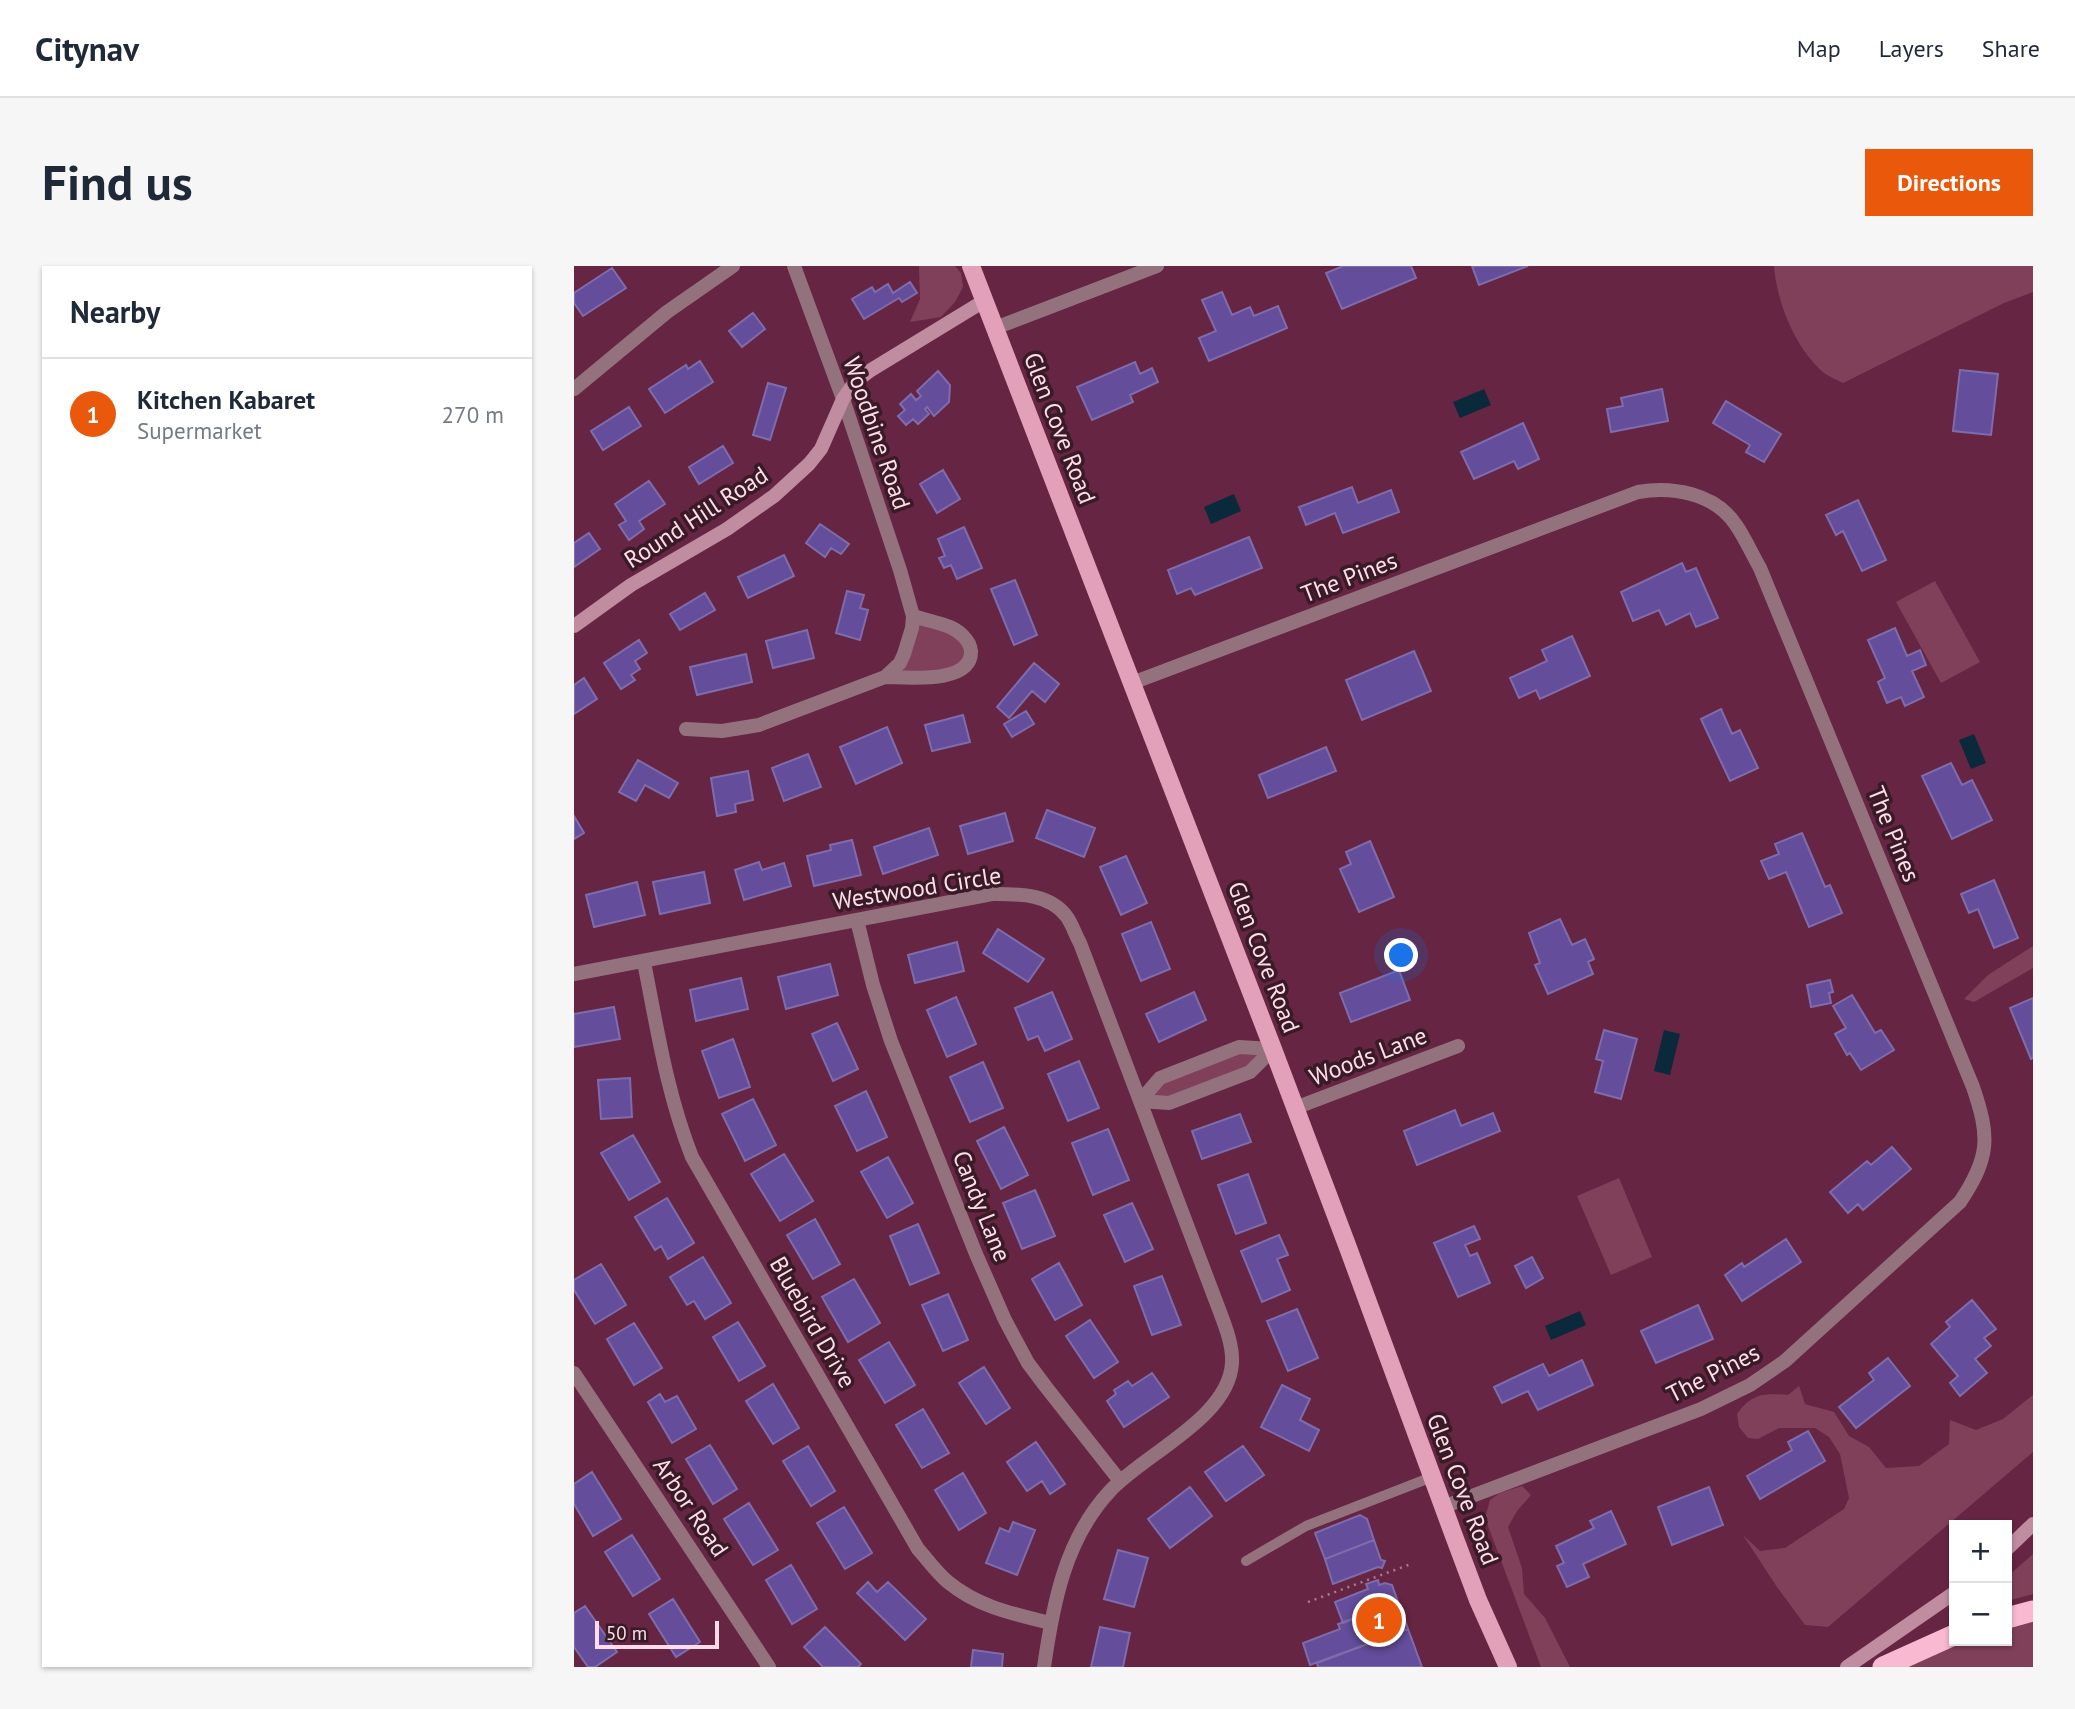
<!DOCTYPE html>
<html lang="en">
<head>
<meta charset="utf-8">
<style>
	:root { --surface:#fff; --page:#f6f6f7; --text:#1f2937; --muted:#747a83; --line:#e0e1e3; --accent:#ea580c }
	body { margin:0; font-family:"PT Sans",sans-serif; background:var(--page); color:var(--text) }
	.controls { position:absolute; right:21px; bottom:21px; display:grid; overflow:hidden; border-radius:0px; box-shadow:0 2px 5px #0004 }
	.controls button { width:63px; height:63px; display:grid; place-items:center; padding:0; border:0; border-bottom:2px solid var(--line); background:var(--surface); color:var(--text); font:35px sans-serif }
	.scale { position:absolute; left:21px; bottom:18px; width:124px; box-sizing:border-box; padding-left:7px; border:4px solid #fedde8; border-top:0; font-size:19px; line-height:24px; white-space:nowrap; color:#fedde8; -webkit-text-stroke:5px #391b27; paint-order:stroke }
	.you { position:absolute; left:828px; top:690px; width:24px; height:24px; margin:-18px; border:5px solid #fff; border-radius:50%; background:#1a73e8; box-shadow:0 0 0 10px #1a73e833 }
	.badge { display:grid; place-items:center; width:46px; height:46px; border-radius:50%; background:var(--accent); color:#fff; font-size:23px; font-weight:700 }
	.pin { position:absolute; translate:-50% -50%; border:4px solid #fff; box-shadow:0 2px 7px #0006 }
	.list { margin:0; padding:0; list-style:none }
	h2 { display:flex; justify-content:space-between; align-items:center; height:91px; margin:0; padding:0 28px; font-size:30px }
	h2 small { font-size:23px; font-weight:400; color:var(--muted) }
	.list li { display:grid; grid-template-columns:46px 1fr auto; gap:21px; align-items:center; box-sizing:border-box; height:112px; padding:0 28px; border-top:2px solid var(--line) }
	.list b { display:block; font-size:26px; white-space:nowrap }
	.list p { margin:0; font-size:23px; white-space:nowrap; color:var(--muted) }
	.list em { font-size:23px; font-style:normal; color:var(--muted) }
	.map { position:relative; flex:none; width:1459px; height:1401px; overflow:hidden; border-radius:0px }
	header { display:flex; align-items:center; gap:42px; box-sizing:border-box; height:98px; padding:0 35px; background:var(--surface); border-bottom:2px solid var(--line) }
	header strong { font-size:33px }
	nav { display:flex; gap:38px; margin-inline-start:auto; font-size:24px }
	.intro { display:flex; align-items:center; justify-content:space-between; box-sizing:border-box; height:168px; padding:0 42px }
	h1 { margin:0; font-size:49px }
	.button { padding:18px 32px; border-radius:0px; background:var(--accent); color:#fff; font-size:24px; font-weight:700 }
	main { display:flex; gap:42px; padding:0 42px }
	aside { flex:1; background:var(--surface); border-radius:0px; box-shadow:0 2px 5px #0004 }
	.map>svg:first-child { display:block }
	.green { fill:#80405a }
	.water { fill:#0a2a3b }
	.building { fill:#644d9a; stroke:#7e6cac; stroke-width:2 }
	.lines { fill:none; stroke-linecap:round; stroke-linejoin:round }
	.path { stroke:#ad7b90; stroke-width:2.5; stroke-dasharray:2 5; stroke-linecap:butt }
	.lane { stroke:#93727d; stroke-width:10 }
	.street { stroke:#93727d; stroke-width:14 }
	.secondary { stroke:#c08c9f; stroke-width:14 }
	.primary { stroke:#e3a1b9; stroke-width:18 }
	.highway { stroke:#f9b9d0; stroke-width:21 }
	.labels { text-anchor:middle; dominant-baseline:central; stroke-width:7; stroke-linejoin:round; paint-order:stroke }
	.street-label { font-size:24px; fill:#fedde8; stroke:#391b27 }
</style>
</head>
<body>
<header>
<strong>Citynav</strong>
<nav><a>Map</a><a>Layers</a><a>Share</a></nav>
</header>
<div class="intro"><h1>Find us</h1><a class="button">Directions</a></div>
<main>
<aside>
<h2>Nearby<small></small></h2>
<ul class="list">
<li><span class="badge">1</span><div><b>Kitchen Kabaret</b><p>Supermarket</p></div><em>270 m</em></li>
</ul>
</aside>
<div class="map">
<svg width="1459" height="1401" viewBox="0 0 1459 1401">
	<rect width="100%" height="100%" fill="#662542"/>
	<!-- green -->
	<path class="green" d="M 345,0 L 381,0 L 387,7 L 389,21 L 381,36 L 367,51 L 336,56 L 346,33 Z
		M 1200,0 L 1459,0 L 1459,26 L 1430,37 L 1269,117 C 1263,114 1256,111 1250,107 C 1221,82 1203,37 1200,0 Z
		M 1361,315 L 1406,396 L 1367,417 L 1322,336 Z
		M 339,350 L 378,361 L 396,392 L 366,411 L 320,404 Z
		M 1459,680 L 1459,702 L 1400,736 L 1390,733 L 1414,709 Z
		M 665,781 L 699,783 L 676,806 L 595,837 L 566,835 L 586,812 Z
		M 1045,912 L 1078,991 L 1037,1009 L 1003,930 Z
		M 1225,1120 L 1231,1138 L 1260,1146 L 1275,1170 L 1295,1181 L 1312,1202 L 1345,1200 L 1375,1178 L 1376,1154 L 1402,1164 L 1429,1153 L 1459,1129 L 1459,1186 L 1254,1361 L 1231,1359 L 1203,1321 L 1169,1269 L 1186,1285 L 1211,1282 L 1270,1243 L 1275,1232 L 1266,1188 L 1255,1171 L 1241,1162 L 1205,1162 L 1184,1173 L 1174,1172 L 1165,1161 L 1163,1148 C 1178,1127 1190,1127 1214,1129 Z
		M 948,1220 L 957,1229 L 943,1245 L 934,1261 L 948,1302 L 950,1328 L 971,1352 L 996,1401 L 967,1401 L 911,1252 L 916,1234 L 926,1227 Z
		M 1459,1288 L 1459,1328 L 1433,1335 L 1433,1311 Z
		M 1459,1352 L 1459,1401 L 1329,1401 L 1390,1375 L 1433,1375 L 1433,1359 Z"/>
	<!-- water -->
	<path class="water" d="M 910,123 L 917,139 L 886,152 L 879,136 Z
		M 660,228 L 667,245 L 637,258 L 630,241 Z
		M 1400,468 L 1412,497 L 1397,503 L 1385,474 Z
		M 1090,764 L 1106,768 L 1096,809 L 1080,805 Z
		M 1006,1045 L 1012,1059 L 977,1074 L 971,1060 Z"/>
	<!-- building -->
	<path class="building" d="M 769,0 L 837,0 L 842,12 L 768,43 L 752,7 Z
		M 898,0 L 954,0 L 905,19 Z
		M 38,2 L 52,22 L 9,50 L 0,37 L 0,27 Z
		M 336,16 L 343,27 L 328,36 L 325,32 L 290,53 L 278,33 L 298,21 L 301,26 L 314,18 L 319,27 Z
		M 648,26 L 658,49 L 676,41 L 680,50 L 704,40 L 713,62 L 635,95 L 625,72 L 642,65 L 628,34 Z
		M 179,47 L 191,63 L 168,81 L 155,65 Z
		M 126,95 L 139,116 L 91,147 L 75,123 L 112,99 L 114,103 Z
		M 561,96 L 566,108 L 578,102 L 584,116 L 556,129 L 559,136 L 518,154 L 503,121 Z
		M 1386,104 L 1424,108 L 1417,169 L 1379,165 Z
		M 364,105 L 376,119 L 375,136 L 360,150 L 353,141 L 351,143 L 355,148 L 344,158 L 339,153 L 332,159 L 324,150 L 331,144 L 326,138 L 337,128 L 342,134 L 347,130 L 343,125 Z
		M 194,117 L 212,122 L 196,174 L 179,169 Z
		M 1088,123 L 1094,155 L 1037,166 L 1033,143 L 1049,140 L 1047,132 Z
		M 1152,135 L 1207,168 L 1190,196 L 1172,186 L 1176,179 L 1139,157 Z
		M 55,141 L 67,160 L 29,184 L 17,165 Z
		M 949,157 L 965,193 L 944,203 L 940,195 L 900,213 L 887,186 Z
		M 149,180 L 159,197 L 125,218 L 115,201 Z
		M 369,204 L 386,233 L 363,247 L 346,218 Z
		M 75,215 L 91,238 L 65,255 L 70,263 L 55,274 L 45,259 L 52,255 L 41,238 Z
		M 778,221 L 784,237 L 817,224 L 825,246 L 769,267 L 761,247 L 732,259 L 725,241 Z
		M 1284,234 L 1312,294 L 1288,305 L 1269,265 L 1262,269 L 1252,249 Z
		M 246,258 L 275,278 L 267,288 L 257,282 L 251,291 L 232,277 Z
		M 390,261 L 408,302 L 383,313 L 377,299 L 370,302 L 365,292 L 371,290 L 364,273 Z
		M 15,267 L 26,283 L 0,301 L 0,277 Z
		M 675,271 L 688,302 L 621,329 L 617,322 L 603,328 L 594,304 Z
		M 210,289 L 220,310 L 174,332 L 164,311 Z
		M 1108,297 L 1112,306 L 1122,302 L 1144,352 L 1122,361 L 1116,347 L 1092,359 L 1085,344 L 1059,355 L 1047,326 Z
		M 441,314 L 463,369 L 440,379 L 417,323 Z
		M 273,325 L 290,329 L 286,342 L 294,344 L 286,374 L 262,367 Z
		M 131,327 L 141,344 L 106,364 L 96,348 Z
		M 1321,362 L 1333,390 L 1346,384 L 1352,399 L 1338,405 L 1350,431 L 1331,440 L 1327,431 L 1313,437 L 1304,416 L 1311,412 L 1294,374 Z
		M 233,364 L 240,392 L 199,402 L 192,375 Z
		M 998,370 L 1016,410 L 966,433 L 962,424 L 945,432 L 936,412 L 973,395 L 968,384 Z
		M 65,374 L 73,387 L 61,395 L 66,403 L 57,409 L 61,414 L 47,423 L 30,397 Z
		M 840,385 L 857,425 L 788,454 L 772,414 Z
		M 172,388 L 178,416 L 123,429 L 116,401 Z
		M 460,397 L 485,418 L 471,436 L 458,425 L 435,452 L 423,441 Z
		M 10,412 L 23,433 L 0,448 L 0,419 Z
		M 1147,443 L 1158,468 L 1166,464 L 1184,502 L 1156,515 L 1127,453 Z
		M 452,445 L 460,458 L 438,471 L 430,458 Z
		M 389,449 L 396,476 L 358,485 L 351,459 Z
		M 313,461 L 328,497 L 282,518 L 266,481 Z
		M 752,481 L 762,505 L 694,532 L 685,509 Z
		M 234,488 L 247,521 L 210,535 L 198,502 Z
		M 64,494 L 104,517 L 95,532 L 71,519 L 62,535 L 45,526 Z
		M 1377,497 L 1388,519 L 1398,514 L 1418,554 L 1378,573 L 1348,510 Z
		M 174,505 L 179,534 L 161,538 L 162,546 L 143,550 L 137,512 Z
		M 473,544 L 521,562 L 510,591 L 462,572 Z
		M 431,547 L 439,575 L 394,588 L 386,560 Z
		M 0,550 L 10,567 L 0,573 Z
		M 355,562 L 364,589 L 309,608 L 300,581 Z
		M 1228,567 L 1251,621 L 1256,619 L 1268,647 L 1235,661 L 1212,606 L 1195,613 L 1187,595 L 1205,588 L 1201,578 Z
		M 278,574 L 287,609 L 240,620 L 233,590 L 257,584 L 256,579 Z
		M 796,575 L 820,631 L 785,646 L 766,603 L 777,598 L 772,586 Z
		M 552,590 L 573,637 L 547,649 L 526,601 Z
		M 185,596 L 188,604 L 210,597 L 217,620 L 170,634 L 161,604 Z
		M 130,606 L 136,637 L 86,648 L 79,616 Z
		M 1420,614 L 1444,672 L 1420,682 L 1404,643 L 1395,647 L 1387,628 Z
		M 63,616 L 71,649 L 20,661 L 12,629 Z
		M 986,653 L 998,679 L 1011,673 L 1020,693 L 1014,696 L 1019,708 L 974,728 L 961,699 L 966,697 L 955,667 Z
		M 577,656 L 596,703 L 567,715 L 548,668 Z
		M 424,663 L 470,693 L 454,716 L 409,687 Z
		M 383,676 L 390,705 L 341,717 L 334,689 Z
		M 256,698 L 264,729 L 212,743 L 204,711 Z
		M 825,704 L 836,734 L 777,756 L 766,727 Z
		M 167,712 L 174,743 L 122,755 L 116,724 Z
		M 1256,714 L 1259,726 L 1255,727 L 1257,737 L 1237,741 L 1233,719 Z
		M 478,726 L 498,773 L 471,785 L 464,770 L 454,774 L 441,742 Z
		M 620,726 L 632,754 L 585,776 L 572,748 Z
		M 1278,729 L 1301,767 L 1307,764 L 1320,784 L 1287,804 L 1276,787 L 1273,789 L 1261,768 L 1272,762 L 1259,740 Z
		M 382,731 L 402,778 L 373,791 L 353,744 Z
		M 1459,732 L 1459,792 L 1457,793 L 1436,742 Z
		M 40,741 L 46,773 L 0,781 L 0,748 Z
		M 263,757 L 284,803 L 259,815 L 238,768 Z
		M 1030,764 L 1063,773 L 1047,833 L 1021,826 L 1029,795 L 1022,793 Z
		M 159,773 L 176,821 L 145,832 L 128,785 Z
		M 505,795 L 525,842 L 494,855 L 474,808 Z
		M 409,796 L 429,842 L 396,856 L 376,811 Z
		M 56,812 L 58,851 L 27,853 L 24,814 Z
		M 292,825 L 313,871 L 283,885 L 261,840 Z
		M 179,833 L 202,879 L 171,895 L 148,848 Z
		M 881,844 L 887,860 L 919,847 L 926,865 L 843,899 L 830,865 Z
		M 666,848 L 677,876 L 628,893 L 618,865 Z
		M 430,861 L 454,909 L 427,923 L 403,875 Z
		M 534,863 L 555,914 L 519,929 L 498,877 Z
		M 59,869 L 86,916 L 55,934 L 27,887 Z
		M 1318,881 L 1337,903 L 1289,944 L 1284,938 L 1274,947 L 1256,926 L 1293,895 L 1297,899 Z
		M 210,888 L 239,935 L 206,955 L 177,908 Z
		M 314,891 L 339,937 L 313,952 L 287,906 Z
		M 674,908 L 692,957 L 662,968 L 644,919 Z
		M 461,924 L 481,970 L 448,983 L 429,937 Z
		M 93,932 L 120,977 L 94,993 L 87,980 L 81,984 L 61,951 Z
		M 558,937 L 579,983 L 551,996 L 530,949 Z
		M 241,953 L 266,998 L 239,1013 L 213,969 Z
		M 344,958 L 365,1007 L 336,1019 L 316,970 Z
		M 900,960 L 906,973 L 891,979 L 896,990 L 903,987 L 916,1017 L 884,1031 L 860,977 Z
		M 705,969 L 714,989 L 703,993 L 716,1024 L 688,1036 L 667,985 Z
		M 1212,973 L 1227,996 L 1168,1035 L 1151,1009 L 1168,997 L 1170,1001 Z
		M 129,991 L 157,1037 L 131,1053 L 120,1035 L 113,1039 L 96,1011 Z
		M 958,991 L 969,1012 L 952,1022 L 941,1000 Z
		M 485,997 L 508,1039 L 481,1054 L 458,1013 Z
		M 27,998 L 52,1039 L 21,1058 L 0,1024 L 0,1014 Z
		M 588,1010 L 607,1059 L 578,1069 L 560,1020 Z
		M 280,1013 L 306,1057 L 274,1076 L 248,1031 Z
		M 374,1028 L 394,1074 L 369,1085 L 348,1039 Z
		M 1398,1034 L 1422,1063 L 1410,1072 L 1417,1080 L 1401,1093 L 1413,1107 L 1386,1130 L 1376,1117 L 1384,1110 L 1357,1078 L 1376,1061 L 1372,1056 Z
		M 1124,1039 L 1139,1073 L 1082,1097 L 1067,1065 Z
		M 723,1043 L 744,1092 L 714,1105 L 693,1055 Z
		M 516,1054 L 544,1096 L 520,1112 L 492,1070 Z
		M 164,1056 L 191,1100 L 165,1115 L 139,1071 Z
		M 60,1057 L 88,1102 L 60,1119 L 33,1073 Z
		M 315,1076 L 341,1119 L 311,1137 L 285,1094 Z
		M 1314,1092 L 1336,1120 L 1282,1162 L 1265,1141 L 1300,1114 L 1295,1107 Z
		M 1008,1094 L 1019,1119 L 964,1144 L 954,1125 L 928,1137 L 920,1121 L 969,1098 L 975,1110 Z
		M 410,1101 L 436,1142 L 412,1158 L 385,1117 Z
		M 578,1107 L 595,1131 L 550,1161 L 533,1135 L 542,1128 L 540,1124 L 554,1115 L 558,1120 Z
		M 199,1118 L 225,1162 L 199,1178 L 172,1135 Z
		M 708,1119 L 736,1133 L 726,1154 L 745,1164 L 735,1185 L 687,1161 Z
		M 86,1128 L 91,1136 L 103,1130 L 122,1163 L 98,1177 L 74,1136 Z
		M 349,1143 L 375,1187 L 348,1202 L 322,1159 Z
		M 1234,1165 L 1251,1195 L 1186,1233 L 1173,1210 L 1218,1184 L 1214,1176 Z
		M 462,1176 L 491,1218 L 476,1228 L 468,1215 L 453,1225 L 433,1196 Z
		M 136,1179 L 163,1223 L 139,1238 L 112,1193 Z
		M 234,1180 L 261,1225 L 237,1240 L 209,1195 Z
		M 669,1180 L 690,1209 L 652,1235 L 631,1206 Z
		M 18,1206 L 47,1253 L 19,1270 L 0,1238 L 0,1218 Z
		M 389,1207 L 412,1247 L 385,1264 L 361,1224 Z
		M 616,1221 L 638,1250 L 596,1282 L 574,1253 Z
		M 1135,1221 L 1149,1259 L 1098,1279 L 1084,1241 Z
		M 175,1237 L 204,1284 L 179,1299 L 150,1253 Z
		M 270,1241 L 298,1287 L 271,1303 L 243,1257 Z
		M 1037,1245 L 1052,1278 L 1009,1298 L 1015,1311 L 993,1321 L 983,1300 L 990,1297 L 982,1280 L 1020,1262 L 1016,1255 Z
		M 786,1249 L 793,1253 L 800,1274 L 751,1293 L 741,1267 Z
		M 439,1256 L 461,1264 L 443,1309 L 412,1297 L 426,1262 L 435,1266 Z
		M 58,1269 L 86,1313 L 59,1330 L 31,1286 Z
		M 800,1274 L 807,1294 L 811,1295 L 808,1302 L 804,1301 L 759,1318 L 751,1293 Z
		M 544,1284 L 574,1292 L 560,1341 L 530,1333 Z
		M 217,1299 L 243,1343 L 218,1358 L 192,1314 Z
		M 804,1314 L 805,1319 L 811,1317 L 818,1319 L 824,1336 L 769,1357 L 761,1336 L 794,1323 L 792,1318 Z
		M 294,1316 L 303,1326 L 314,1316 L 352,1353 L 331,1374 L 283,1327 Z
		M 99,1333 L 126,1376 L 102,1391 L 75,1348 Z
		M 824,1336 L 834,1363 L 736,1399 L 729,1377 L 766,1363 L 764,1358 Z
		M 11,1340 L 43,1386 L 21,1401 L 14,1401 L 0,1381 L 0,1347 Z
		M 251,1361 L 287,1398 L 284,1401 L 249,1401 L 230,1381 Z
		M 526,1361 L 556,1367 L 549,1401 L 517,1401 Z
		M 834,1363 L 848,1401 L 744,1401 L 743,1397 Z
		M 399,1384 L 429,1388 L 428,1401 L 397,1401 Z"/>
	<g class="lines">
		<!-- path -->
		<path class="path" d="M 734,1336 L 837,1298"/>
		<!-- lane -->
		<path class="lane" d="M 672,1295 L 732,1260 L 858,1211"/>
		<!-- street -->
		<path class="street" d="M 421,62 L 583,0
			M 0,123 L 93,46 L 159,0
			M 311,411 C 332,411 398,419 397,385 C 396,374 385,365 376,361 C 364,356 351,354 339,350
			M 558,417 L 1064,226 C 1098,220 1141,227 1162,259 C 1171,272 1178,288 1186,302 L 1399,821 C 1416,871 1416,891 1386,936 L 1211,1095 L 1176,1119 L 1127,1143 L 869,1241
			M 112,463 L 148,465 L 185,459 L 311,411 L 326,397 L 330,388 L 338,362 L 339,350 L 326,304 L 269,133 L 220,0
			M 283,654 L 299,719 L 317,775 L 402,988 L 431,1054 L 454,1097 L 472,1121 L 546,1215
			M 70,696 C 83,762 93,828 118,891 L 344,1283 C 354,1294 363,1307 374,1316 C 404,1341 440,1348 476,1357
			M 0,708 L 418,628 C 444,628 476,627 493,651 C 498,658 501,668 506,677 L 646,1046 C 652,1062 659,1080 658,1097 C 655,1152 570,1188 536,1225 C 491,1273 479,1338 470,1401
			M 665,781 L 699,783 L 676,806 L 595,837 L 566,835 L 586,812 Z
			M 721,842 L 884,780
			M 0,1107 L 195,1401"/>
		<!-- secondary -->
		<path class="secondary" d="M 0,360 L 57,319 L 153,263 L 200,230 L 235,198 L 247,183 L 269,133 L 281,116 L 297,104 L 410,35
			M 1433,1283 L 1459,1258
			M 1273,1401 L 1380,1327"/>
		<!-- primary -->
		<path class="primary" d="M 397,0 L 699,783 L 773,979 L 880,1270 L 904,1334 L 934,1401"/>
		<!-- highway -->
		<path class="highway" d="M 1433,1352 L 1459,1345
			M 1309,1401 L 1380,1369"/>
	</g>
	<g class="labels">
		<!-- street labels -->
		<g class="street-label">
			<text transform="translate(486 162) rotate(69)">Glen Cove Road</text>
			<text transform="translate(303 167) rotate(71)">Woodbine Road</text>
			<text transform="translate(122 251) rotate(-33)">Round Hill Road</text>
			<text transform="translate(775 311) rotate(-21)">The Pines</text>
			<text transform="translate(1320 568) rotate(68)">The Pines</text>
			<text transform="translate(343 622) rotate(-9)">Westwood Circle</text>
			<text transform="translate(690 691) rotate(69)">Glen Cove Road</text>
			<text transform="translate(794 790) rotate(-21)">Woods Lane</text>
			<text transform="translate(408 940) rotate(68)">Candy Lane</text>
			<text transform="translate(239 1056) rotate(60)">Bluebird Drive</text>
			<text transform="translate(1139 1107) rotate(-27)">The Pines</text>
			<text transform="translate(889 1223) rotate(69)">Glen Cove Road</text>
			<text transform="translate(117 1241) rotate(56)">Arbor Road</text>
		</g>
	</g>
</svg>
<div class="controls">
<button>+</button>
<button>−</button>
</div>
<div class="scale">50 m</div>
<div class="you"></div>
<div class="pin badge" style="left:805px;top:1354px">1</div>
</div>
</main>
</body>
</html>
